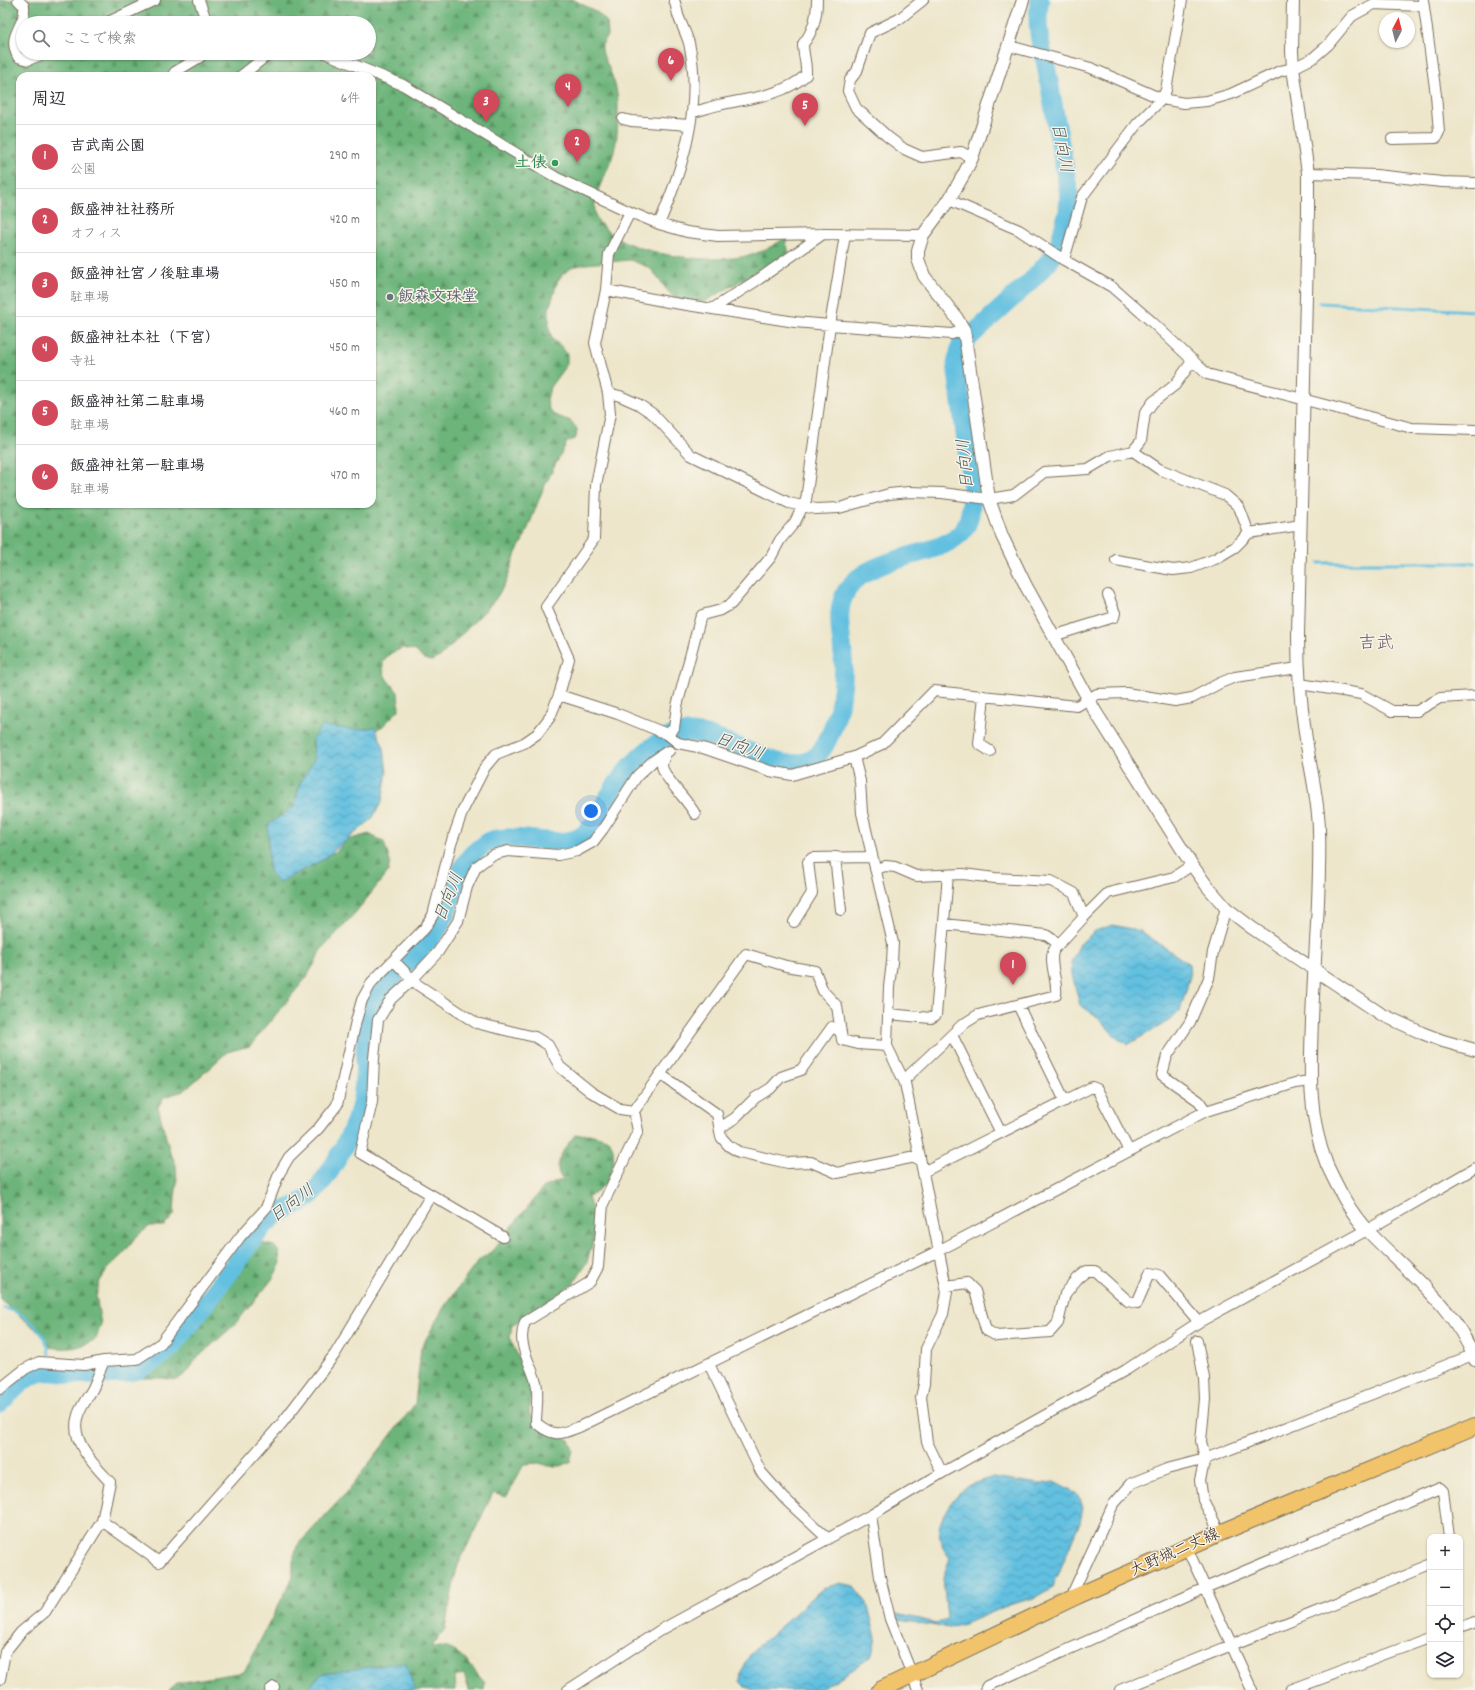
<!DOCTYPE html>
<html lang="ja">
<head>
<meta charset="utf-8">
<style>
	:root { --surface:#fff; --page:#f7f7f7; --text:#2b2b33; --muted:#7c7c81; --line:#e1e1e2; --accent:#d1495b }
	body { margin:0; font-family:Dekko,"Klee One",sans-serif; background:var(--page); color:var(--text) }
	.controls { position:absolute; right:12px; bottom:12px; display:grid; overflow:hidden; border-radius:8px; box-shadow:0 1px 3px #0004 }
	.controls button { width:36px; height:36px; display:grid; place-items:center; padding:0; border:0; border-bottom:1px solid var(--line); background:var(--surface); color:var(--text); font:20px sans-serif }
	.compass { position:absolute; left:1379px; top:12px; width:36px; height:36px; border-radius:50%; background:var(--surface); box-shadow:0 1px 3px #0004; rotate:7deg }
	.you { position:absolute; left:591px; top:811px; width:14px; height:14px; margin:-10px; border:3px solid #fff; border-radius:50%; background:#1a73e8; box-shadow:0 0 0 6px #1a73e833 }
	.badge { display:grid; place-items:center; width:26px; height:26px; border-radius:50%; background:var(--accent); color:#fff; font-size:13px; font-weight:700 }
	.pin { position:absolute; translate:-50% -33px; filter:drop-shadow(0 1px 2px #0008) }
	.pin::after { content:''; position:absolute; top:21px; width:14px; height:12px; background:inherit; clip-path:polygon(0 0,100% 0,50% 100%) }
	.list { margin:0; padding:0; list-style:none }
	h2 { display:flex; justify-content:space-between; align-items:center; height:52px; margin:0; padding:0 16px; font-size:17px }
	h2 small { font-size:13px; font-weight:400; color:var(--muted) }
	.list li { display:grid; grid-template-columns:26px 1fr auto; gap:12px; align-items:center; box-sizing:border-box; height:64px; padding:0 16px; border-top:1px solid var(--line) }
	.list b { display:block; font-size:15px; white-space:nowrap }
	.list p { margin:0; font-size:13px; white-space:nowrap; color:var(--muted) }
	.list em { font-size:13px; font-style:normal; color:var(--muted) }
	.icon { flex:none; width:22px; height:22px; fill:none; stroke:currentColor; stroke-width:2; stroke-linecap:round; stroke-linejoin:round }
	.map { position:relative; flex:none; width:1475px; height:1690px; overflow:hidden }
	.search { position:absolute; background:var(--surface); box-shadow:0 1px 3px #0004; left:16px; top:16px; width:360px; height:44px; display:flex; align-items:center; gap:10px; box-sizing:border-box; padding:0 14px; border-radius:22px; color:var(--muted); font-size:15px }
	.panel { position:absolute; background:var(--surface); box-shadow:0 1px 3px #0004; left:16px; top:72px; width:360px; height:436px; border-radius:12px }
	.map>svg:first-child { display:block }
	.forest { fill:url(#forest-firs); stroke:#546f4c; fill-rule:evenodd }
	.water { fill:url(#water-waves); stroke:#4e757f }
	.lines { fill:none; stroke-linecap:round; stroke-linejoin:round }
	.stream { stroke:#62c0e0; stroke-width:3 }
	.river { stroke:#62c0e0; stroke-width:19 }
	.minor-casing { stroke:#796c5b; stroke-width:12 }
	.tertiary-casing { stroke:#796c5b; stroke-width:14 }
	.primary-casing { stroke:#796c5b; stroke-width:18 }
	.minor { stroke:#fff; stroke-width:10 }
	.tertiary { stroke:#fff; stroke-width:12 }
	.primary { stroke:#f1c36a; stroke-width:16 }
	.leisure-dot { fill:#2e9e5b; stroke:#f7f3e8; stroke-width:1.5 }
	.worship-dot { fill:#6b7280; stroke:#f7f3e8; stroke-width:1.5 }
	.labels { text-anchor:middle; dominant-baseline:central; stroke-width:3; stroke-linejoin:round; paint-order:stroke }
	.leisure-label { font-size:16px; font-weight:bold; fill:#27864d; stroke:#f7f3e8; text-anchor:end }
	.worship-label { font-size:16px; font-weight:bold; fill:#5b616d; stroke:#f7f3e8; text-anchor:start }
	.street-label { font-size:16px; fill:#3b2a1e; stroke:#f7f3e8 }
	.water-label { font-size:17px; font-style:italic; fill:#475758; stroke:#f7f3e8 }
	.quarter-label { font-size:18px; fill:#6a5560; stroke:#f7f3e8 }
</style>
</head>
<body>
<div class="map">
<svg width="1475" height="1690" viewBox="0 0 1475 1690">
	<defs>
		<pattern id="forest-firs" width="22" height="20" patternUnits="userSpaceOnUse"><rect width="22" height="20" fill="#6cb47a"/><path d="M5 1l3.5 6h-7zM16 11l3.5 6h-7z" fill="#5a9363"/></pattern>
		<pattern id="water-waves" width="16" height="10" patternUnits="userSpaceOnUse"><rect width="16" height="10" fill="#62c0e0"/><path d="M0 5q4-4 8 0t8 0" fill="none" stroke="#529cb5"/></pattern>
	</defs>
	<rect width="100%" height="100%" fill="#f7f3e8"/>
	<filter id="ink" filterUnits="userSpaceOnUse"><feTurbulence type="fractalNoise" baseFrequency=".025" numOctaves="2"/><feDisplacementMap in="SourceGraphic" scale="8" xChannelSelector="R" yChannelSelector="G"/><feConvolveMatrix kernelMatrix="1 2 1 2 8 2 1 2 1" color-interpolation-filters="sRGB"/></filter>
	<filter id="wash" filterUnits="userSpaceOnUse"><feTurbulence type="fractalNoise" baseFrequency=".012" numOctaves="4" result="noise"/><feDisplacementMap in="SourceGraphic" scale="16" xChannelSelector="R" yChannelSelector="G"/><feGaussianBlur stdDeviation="0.9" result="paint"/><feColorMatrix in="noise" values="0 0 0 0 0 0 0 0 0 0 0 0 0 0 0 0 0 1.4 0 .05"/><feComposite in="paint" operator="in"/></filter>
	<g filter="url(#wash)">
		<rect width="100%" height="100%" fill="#ede6cb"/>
		<!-- forest -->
		<path class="forest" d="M 0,0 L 574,0 L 597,12 L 607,22 L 608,35 C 606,38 603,42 602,45 C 601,55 607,62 610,71 C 615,83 618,93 618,106 C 618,121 618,136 614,151 C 609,172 592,192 595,214 C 597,222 604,228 610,233 C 641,256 712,265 750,255 C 763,252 774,245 785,238 L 789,253 L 704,302 L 675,299 L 667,290 L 650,268 L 630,260 L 586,264 L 572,267 L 563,274 L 558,280 L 549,309 L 549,329 L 552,339 L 562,347 L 567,354 L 567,364 L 550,387 L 547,400 L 549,409 L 554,415 L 571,421 L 577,429 L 576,438 L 567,442 L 543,489 L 525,536 L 516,553 L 506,582 L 495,600 L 440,657 L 431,661 L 422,658 L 416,651 L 403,648 L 391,653 L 383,661 C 382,678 388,680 398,692 L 399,710 L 383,726 L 316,764 L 304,784 L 298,789 L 296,797 L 313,859 L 336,852 L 347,840 L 369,834 L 384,842 L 390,862 L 388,872 L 356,912 L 320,951 L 315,963 L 306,978 L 260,1034 L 250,1046 L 227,1052 L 184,1091 L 164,1097 L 158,1107 L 169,1149 L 176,1165 L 177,1183 L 175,1196 L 174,1215 L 164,1226 L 150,1226 L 138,1235 L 123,1254 L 109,1267 L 100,1281 L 96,1296 L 101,1324 L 96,1339 C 77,1349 69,1350 49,1347 L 42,1334 L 0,1300 ZM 23,23 L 369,23 L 369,53 L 23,53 ZM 20,76 L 372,76 L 372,504 L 20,504 Z
			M 589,1134 C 596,1136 605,1137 610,1142 C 618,1152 611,1177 603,1186 C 599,1191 593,1194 588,1197 L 594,1217 L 593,1242 L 587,1262 L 573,1284 L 512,1325 L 510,1339 L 532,1387 L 529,1414 L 569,1440 L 573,1450 L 570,1462 L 561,1466 L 548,1466 L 539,1463 L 524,1464 L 510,1491 L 506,1497 L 493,1493 L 457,1567 L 445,1629 L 431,1646 C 438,1648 444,1646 450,1649 C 465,1655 474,1671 485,1683 L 484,1690 L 469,1690 L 464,1674 L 455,1677 L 456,1690 L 169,1690 L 177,1683 L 244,1672 L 293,1577 L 293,1560 L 297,1546 L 346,1493 L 415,1404 L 421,1348 L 444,1307 L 479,1260 L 492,1251 L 544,1187 L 555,1182 L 563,1180 C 550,1165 565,1148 575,1135 Z
			M 262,1243 L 274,1246 L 279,1252 L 280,1265 L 273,1278 L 262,1292 L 233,1326 L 195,1360 L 189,1371 L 177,1380 L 163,1378 L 139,1378 L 159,1364 L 171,1352 L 241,1260 L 252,1249 Z"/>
		<!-- water -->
		<path class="water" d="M 322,726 L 357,730 L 375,727 L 384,748 L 387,773 L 382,801 L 372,819 L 324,859 L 278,883 L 269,872 L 268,825 L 294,807 L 301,781 L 314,760 L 313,738 Z
			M 1113,925 L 1141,931 L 1189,964 L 1190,976 L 1180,1011 L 1162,1025 L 1129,1044 L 1118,1039 L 1095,1015 L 1080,1005 L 1072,975 L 1071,962 L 1080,944 L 1095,931 Z
			M 993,1477 L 1040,1484 L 1054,1482 L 1079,1495 L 1083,1508 L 1080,1522 L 1053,1587 L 1034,1598 L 1012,1604 L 964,1624 L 949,1628 L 900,1620 L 897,1614 L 937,1623 L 947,1620 L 943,1577 L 950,1558 C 928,1533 944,1505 967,1487 C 974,1482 985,1480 993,1477 Z
			M 840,1583 L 854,1586 L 867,1603 L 876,1637 L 872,1654 L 857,1667 L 819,1690 L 754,1690 L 745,1687 L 740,1681 L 741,1672 L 751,1653 L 822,1589 Z
			M 405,1662 L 415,1690 L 307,1690 L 321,1674 Z"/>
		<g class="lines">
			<!-- stream -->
			<path class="stream" d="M 1320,303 L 1475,311
				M 1319,563 L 1475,563
				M 4,1308 C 24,1312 48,1332 49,1354"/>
			<!-- river -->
			<path class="river" d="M 0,1403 C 11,1393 24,1377 39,1373 C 48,1370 60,1373 69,1374 C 112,1376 139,1379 172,1347 C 195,1318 216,1289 238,1260 C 248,1246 259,1230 272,1218 C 281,1210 292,1208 302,1202 C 325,1188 351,1136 359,1111 C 366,1091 364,1059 366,1037 C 366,1030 366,1023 368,1017 C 378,983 420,957 439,927 C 455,901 453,869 478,849 C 479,849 488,842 489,841 C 515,831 562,851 583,835 C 596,825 601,810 609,796 C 623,772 650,741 678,734 C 721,724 778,782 814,758 C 822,753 828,739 832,730 C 841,706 845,682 843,657 C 842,634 834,611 847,590 C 872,552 945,559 965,528 C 972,517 971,501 972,488 L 956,364 L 961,345 L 1033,279 L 1050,260 L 1058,249 L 1068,211 L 1069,193 L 1046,65 C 1040,45 1035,21 1040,0"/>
		</g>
	</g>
	<g filter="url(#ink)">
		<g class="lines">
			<defs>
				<path id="minor" d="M 18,0 L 24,6 C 26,28 6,33 18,57 L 28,60 L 46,53
					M 199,0 L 207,23
					M 923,0 L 899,19 L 870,33 L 857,71 L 850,80 L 848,91 L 856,108 L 888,137 L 904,149 L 922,157 L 961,152 L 972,158
					M 106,23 L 155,0
					M 1009,46 L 1091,68 L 1162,99 L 1184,103 L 1207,101 L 1231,94 L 1280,71 L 1293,68 L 1313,58 L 1328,45 L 1352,16 L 1374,4 L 1422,6
					M 325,53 L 403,85 L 557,178 L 630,212
					M 172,76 L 175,72 L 200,57 L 202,53
					M 241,76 L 270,53
					M 693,112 C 702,110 710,107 719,105 C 749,98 783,96 806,75 C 807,64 803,55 803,44 C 813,32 817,15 817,0
					M 623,119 L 631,121 L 690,125
					M 1392,139 L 1436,138 L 1439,132 L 1436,95 L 1423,0
					M 1308,173 L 1376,175 L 1442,182 L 1475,183
					M 949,200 L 1019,230 L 1064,260 L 1112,287 L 1151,321 L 1207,374 L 1412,428 L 1475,430
					M 659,224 C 683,168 703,105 689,43 C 686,33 681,24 678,15 C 677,10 676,5 674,0
					M 923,235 L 824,234 L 718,236 L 687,232 L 659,224 L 630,212 L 609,254 L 606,290 L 595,343 L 608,393 L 610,414 L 596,485 L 594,539 L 546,607 L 569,659 L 559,695 L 618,714 L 667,734 L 678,743 L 703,748 L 770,771 L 792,775 L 854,757 L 882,744 L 934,691 L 1077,706 L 1097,694 L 1126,693 L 1175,701 L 1192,698 L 1220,683 L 1235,677 L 1298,668
					M 1064,260 L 1082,197 L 1137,124 L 1162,99 L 1166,90 L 1182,0
					M 606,290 L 668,302 L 795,322 L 830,325 L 952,334 L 964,330
					M 712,309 L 759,279 L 823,234
					M 608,393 L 620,396 L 638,404 L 653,414 L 691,455 L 789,503 L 816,509 L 839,508 L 889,494 L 909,492 L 942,493 L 989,499 L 1014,495 L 1044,472 L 1088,469 L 1110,456 L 1133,451 L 1141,441 L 1145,413 L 1153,402 L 1175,385 L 1193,360
					M 1133,451 L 1159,469 L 1225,495 L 1239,507 L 1249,533
					M 1116,560 L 1173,570 L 1191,568 L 1215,559 L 1235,547 L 1249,533 L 1301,525
					M 1053,636 L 1114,617 L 1115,613 L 1108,595
					M 1300,684 L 1361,694 L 1392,711 L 1417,711 L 1440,698 L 1475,696
					M 984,696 L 979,744 L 990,751
					M 667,734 L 674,728 L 677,706 L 700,619 L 702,615 L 721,610 L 731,604 L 771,557 L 780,540 L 795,522 L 806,500 L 830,325 L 845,235
					M 669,751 L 666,752 C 665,756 663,760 662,764 C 661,776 689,801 695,814
					M 854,757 L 860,781 L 862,813 L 893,943 L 892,962 L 889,987 L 887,1046 L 905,1083 L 947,1292 L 943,1314 L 926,1349 L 924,1384 L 921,1397 L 927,1442 L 942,1473
					M 835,857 L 841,910
					M 875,869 L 886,866 L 895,867 L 916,876 L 963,874 L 995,878 L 1051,881 L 1074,893 L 1084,917 L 1108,893 L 1174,877 L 1192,865
					M 794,922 L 812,893 L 808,862 L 812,858 L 872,857
					M 944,924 L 1046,935 L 1059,944 L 1084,917
					M 394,961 L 418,985 L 476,1023 L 535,1037 L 548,1045 L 560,1067 L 591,1092 L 620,1109 L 634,1111 L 746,954 L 786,966 L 815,971 L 823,991 L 837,1006 L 842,1040 L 858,1044 L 887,1046
					M 1018,1005 L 1065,1101
					M 888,1014 L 931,1018 L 936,1015 L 948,875
					M 952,1035 L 1001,1133
					M 660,1074 L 717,1114 L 721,1137 L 729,1146 L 739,1152 L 788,1163 L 811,1162 L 837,1173 L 920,1156
					M 904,1080 L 962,1025 L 978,1015 L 1056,995 C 1058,982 1049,963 1053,952 C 1054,949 1057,946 1059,944
					M 634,1111 L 638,1131 L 603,1204 L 598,1267 L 590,1282 L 525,1322 C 516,1344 530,1361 536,1382 C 539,1394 536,1411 536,1423 C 554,1437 558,1435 579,1427 L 938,1251 L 1206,1111 L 1199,1101 L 1162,1075 L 1167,1056 L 1190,1022 L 1209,978 L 1213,952 L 1226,908
					M 1206,1111 L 1295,1083 L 1311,1081
					M 720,1128 L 735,1118 L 755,1098 L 771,1088 L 781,1077 L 801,1070 L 832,1027 L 841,1032
					M 923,1172 L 1092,1087 L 1097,1089 L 1129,1151
					M 503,1237 L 360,1153 L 372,1102 L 374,1058 L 378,1020 L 391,999 L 412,980 L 438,952 L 458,921 L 467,887 L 476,867 L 492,855 L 508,851 L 558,855 L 577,851 L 593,842 L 603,829 L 637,776 L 653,761 L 666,752
					M 946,1286 L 967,1283 L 975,1291 L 986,1330 L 997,1336 L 1050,1332 L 1058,1323 L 1065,1294 L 1078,1278 L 1087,1271 L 1095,1271 L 1128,1301 L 1137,1303 L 1150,1273 L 1159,1275 L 1199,1322 L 1367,1230 L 1475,1168
					M 1197,1341 L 1204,1378 L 1205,1399 L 1201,1441 L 1205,1459 L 1200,1480 L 1203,1500 L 1220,1533
					M 709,1364 L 761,1472 L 785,1499 L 828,1539
					M 0,1389 L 25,1369 L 39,1362 L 84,1365 L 104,1361 L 137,1359 L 161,1343 L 240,1237 L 266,1208 L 279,1174 L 289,1157 L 318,1129 L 337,1105 L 356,1021 L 362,1000 L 372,982 L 425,928 L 433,915 L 451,844 L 463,810 L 485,767 L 496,754 L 524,743 L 537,734 L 550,717 L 559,695
					M 871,1515 L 880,1577 L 890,1619 L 918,1690
					M 102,1521 L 159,1562 L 282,1423 L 335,1354 L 431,1195
					M 1187,1548 L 1252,1690
					M 1077,1596 L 1074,1590 L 1113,1505 L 1132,1483 L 1167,1469 L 1205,1459 L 1475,1354
					M 1461,1627 L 1475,1622
					M 0,1679 L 5,1652 L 21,1632 L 45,1612 L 102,1521 L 110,1482 C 94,1465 69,1441 78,1415 C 81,1405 89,1396 93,1388 C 97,1379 100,1370 104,1361
					M 270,1690 L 274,1687
					M 568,1690 L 659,1631 L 871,1515 L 942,1473 L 1126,1370 L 1199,1322
					M 985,1690 L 987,1686 L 1205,1588 L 1440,1488 L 1443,1491 L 1449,1537
					M 1120,1690 L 1430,1565
					M 1290,1690 L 1430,1638"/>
				<path id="tertiary" d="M 1023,0 L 972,158 L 964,174 L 949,200 L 923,235 L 918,251 L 918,259 L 924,276 L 956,317 L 964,330 L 989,499 L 1002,536 L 1026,586 L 1095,711 L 1192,865 L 1207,886 L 1226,908 L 1252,928 L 1381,1014 L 1422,1033 L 1443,1041 L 1475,1050
					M 1293,0 L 1292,51 L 1293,68 L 1308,173 L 1308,212 L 1298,634 C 1298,667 1300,700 1305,732 C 1309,764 1318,796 1319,829 C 1321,893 1314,957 1312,1021 C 1310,1069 1308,1119 1327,1165 C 1338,1188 1350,1213 1368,1231 C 1407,1272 1455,1306 1475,1360"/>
				<path id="primary" d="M 880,1690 L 1077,1596 L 1220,1533 L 1475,1426"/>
			</defs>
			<!-- minor casing -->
			<use href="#minor" class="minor-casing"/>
			<!-- tertiary casing -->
			<use href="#tertiary" class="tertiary-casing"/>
			<!-- primary casing -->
			<use href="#primary" class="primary-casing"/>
			<!-- minor -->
			<use href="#minor" class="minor"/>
			<!-- tertiary -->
			<use href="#tertiary" class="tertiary"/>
			<!-- primary -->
			<use href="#primary" class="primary"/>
		</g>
	</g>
	<!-- markers -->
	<circle class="leisure-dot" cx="555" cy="163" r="4"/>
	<circle class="worship-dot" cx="390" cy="297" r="4"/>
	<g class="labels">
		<!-- leisure labels -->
		<g class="leisure-label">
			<text x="547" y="163">土俵</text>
		</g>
		<!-- worship labels -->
		<g class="worship-label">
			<text x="398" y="297">飯森文珠堂</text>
		</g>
		<!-- street labels -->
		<g class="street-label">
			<text transform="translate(1175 1553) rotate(-24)">大野城二丈線</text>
		</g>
		<!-- water labels -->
		<g class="water-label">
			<text transform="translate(1060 148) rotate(79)">日向川</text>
			<text transform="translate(967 464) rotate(-95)">日向川</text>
			<text transform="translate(739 748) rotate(20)">日向川</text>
			<text transform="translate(450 898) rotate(-68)">日向川</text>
			<text transform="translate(293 1205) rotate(-37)">日向川</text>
		</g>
		<!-- quarter labels -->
		<g class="quarter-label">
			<text x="1376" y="644">吉武</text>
		</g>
	</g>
</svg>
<div class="controls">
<button>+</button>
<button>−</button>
<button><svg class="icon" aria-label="locate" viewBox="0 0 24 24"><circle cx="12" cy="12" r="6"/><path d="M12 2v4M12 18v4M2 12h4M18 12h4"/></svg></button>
<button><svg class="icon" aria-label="layers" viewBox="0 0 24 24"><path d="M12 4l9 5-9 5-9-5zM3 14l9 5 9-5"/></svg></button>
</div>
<svg class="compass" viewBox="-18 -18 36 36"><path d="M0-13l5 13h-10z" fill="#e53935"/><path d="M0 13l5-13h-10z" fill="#7c7c81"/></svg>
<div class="you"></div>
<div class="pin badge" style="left:1013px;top:985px">1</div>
<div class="pin badge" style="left:577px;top:162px">2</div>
<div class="pin badge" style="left:486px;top:122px">3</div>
<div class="pin badge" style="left:568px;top:107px">4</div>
<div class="pin badge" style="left:805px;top:126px">5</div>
<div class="pin badge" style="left:671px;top:81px">6</div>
<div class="search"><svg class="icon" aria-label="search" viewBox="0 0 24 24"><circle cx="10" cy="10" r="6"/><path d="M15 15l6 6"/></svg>ここで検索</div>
<section class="panel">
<h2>周辺<small>6件</small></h2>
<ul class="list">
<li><span class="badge">1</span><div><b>吉武南公園</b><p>公園</p></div><em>290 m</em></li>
<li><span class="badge">2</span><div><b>飯盛神社社務所</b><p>オフィス</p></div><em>420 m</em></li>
<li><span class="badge">3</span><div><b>飯盛神社宮ノ後駐車場</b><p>駐車場</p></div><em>450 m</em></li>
<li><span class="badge">4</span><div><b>飯盛神社本社（下宮）</b><p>寺社</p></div><em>450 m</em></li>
<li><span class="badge">5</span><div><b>飯盛神社第二駐車場</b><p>駐車場</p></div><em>460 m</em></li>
<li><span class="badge">6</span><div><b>飯盛神社第一駐車場</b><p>駐車場</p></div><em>470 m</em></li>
</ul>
</section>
</div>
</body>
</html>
